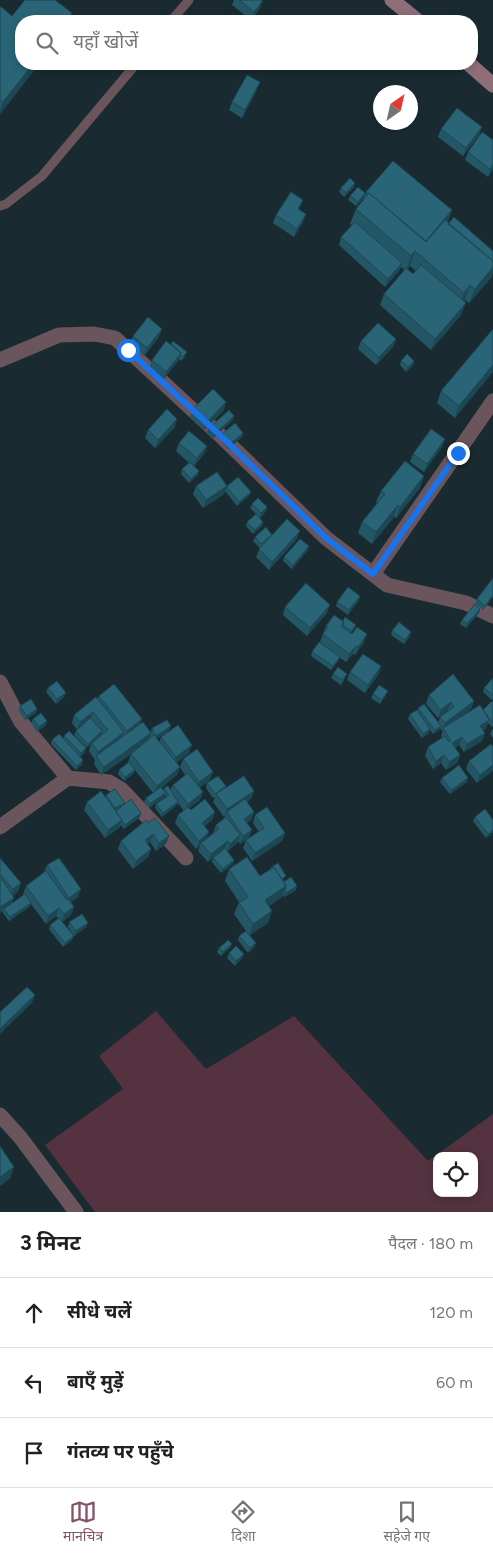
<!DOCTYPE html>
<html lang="hi">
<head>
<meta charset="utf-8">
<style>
	:root { --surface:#fff; --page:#f2f2f2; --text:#202124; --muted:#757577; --line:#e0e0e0; --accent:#845269 }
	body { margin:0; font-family:Figtree,"Noto Sans Devanagari",sans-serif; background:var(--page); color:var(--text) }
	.controls { position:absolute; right:15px; bottom:15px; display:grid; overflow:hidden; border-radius:10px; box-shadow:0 2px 8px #0003 }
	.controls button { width:45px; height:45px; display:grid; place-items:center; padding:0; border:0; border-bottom:1px solid var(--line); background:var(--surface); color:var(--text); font:25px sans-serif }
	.compass { position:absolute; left:373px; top:85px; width:45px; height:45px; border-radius:50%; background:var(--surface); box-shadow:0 2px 8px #0003; rotate:34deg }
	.stop { position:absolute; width:15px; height:15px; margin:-11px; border:4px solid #1a73e8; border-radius:50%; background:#fff }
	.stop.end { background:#1a73e8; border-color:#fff; box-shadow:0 1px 5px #0008 }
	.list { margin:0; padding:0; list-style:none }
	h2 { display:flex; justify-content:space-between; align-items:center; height:65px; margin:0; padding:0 20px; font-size:21px }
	h2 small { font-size:16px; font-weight:400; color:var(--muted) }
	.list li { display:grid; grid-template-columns:32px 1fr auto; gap:15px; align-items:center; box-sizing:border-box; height:70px; padding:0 20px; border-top:1px solid var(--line) }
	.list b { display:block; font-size:19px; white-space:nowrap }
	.list em { font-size:16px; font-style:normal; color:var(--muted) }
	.icon { flex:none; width:28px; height:28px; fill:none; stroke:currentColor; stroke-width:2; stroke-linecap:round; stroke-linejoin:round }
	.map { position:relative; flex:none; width:493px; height:1212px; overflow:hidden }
	.search { position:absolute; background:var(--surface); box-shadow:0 2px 8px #0003; left:15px; right:15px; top:15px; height:55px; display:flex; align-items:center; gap:12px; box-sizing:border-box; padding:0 18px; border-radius:20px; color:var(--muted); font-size:19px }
	.sheet { height:275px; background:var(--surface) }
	nav { display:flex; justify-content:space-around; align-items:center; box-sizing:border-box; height:70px; border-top:1px solid var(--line); background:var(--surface); font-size:14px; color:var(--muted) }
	nav a { display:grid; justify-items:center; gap:2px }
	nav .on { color:var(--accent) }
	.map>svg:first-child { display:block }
	.green { fill:#54323f; fill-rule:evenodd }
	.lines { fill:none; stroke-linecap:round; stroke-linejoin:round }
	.lane { stroke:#6a555d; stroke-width:9 }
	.street { stroke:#6a555d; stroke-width:15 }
	.secondary { stroke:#8f6e7a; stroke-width:15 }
	.wall { fill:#235766; fill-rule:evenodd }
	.shaded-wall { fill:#1d4753 }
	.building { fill:#296577; stroke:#1d4753 }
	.route { stroke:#1a73e8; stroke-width:6 }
</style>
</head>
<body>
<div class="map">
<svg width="493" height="1212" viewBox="0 0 493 1212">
	<rect width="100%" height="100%" fill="#192b31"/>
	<!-- green -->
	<path class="green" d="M 156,1011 L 206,1069 L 294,1016 L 428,1161 L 493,1114 L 493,1212 L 95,1212 L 45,1145 L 123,1089 L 99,1056 ZM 437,1156 L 474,1156 L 474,1193 L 437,1193 Z"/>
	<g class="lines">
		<!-- lane -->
		<path class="lane" d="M 171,21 L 189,0
			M 0,206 L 6,204 L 42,176 L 136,64"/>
		<!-- street -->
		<path class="street" d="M 0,360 L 59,335 L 94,334 L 115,338 L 223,438 L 326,538 L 387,585 L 466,603 L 493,616
			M 373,574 L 493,401
			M 0,682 L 21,722 L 68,778
			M 0,827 L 68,778 L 109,782 L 122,790 L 186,858
			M 0,1115 L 20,1137 L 76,1212"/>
		<!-- secondary -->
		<path class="secondary" d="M 392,0 L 418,21
			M 469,64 L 493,85"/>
	</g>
	<!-- wall -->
	<path class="wall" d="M 234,0 L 262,0 L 260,8 L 251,20 L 232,5 Z
		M 0,6 L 12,16 L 72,13 L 69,21 L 21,21 L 39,64 L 0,114 Z
		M 257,90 L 242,118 L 229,110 L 232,102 Z
		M 441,129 L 479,135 L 463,156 L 438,137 Z
		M 468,152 L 493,169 L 488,177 L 465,160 Z
		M 354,187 L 344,197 L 339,192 L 341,188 Z
		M 366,192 L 452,210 L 447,223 L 493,272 L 491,278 L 469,303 L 465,300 L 463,302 L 461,315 L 431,350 L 380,305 L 384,294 L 405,270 L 401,267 L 399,271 L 385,287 L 339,245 L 341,237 L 352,225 L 350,224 L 356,209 L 363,200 ZM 410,266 L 416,271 L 413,274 L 407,269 Z
		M 365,193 L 364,198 L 356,206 L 348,200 L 350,196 Z
		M 300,208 L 299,210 L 303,222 L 294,237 L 273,223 L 276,215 Z
		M 493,329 L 455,418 L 437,403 L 441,391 Z
		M 133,336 L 159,337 L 144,356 L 130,344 Z
		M 396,339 L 393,347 L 376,365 L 358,349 L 361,341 Z
		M 166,341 L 185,357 L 181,361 L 179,359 L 163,380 L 149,368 L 152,360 Z
		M 401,361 L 414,361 L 413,365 L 406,372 L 400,365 Z
		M 193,409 L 224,410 L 204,430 L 190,417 Z
		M 234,416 L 233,420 L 212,439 L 207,433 L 208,429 Z
		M 175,427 L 155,448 L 145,438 L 148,430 Z
		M 243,433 L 242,437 L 228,449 L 220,439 L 221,435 Z
		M 179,443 L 207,446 L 204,454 L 194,466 L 199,471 L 197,476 L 189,483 L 181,474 L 182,469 L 189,463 L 176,451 Z
		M 442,447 L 424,472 L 410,462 L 413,454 Z
		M 196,486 L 227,486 L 251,492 L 249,496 L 237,506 L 225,491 L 224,494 L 203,508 L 193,494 Z
		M 420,488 L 396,518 L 394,517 L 372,544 L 358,533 L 362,522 L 377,503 L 376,502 L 381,491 Z
		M 252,504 L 267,507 L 266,511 L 260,518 L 263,522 L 262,526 L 253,534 L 246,526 L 247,522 L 256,514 L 250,508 Z
		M 272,535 L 297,539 L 269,570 L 256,557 L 260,548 L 253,541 L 255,537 Z
		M 308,550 L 292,569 L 283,561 L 284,557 Z
		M 493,578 L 493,597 L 483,610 L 475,603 L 477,599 Z
		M 360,596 L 359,600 L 348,615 L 336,606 L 337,602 Z
		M 285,607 L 327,613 L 307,636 L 283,615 Z
		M 480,609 L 479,613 L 466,628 L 460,624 L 462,620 Z
		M 343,621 L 356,625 L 354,629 L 351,633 L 364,642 L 355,655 L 353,654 L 346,662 L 339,657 L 338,661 L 331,670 L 311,656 L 312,652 L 336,655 L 320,642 L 326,626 Z
		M 392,631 L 410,636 L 404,644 L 391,635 Z
		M 381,666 L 378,675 L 365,693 L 347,680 L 350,672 Z
		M 333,674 L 347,674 L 345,678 L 341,685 L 331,678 Z
		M 493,678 L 493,699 L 492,700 L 483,692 L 484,688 Z
		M 48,688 L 64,697 L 56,704 L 46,692 Z
		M 373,694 L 386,695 L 380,704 L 371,698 Z
		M 429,695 L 474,701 L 471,709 L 454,722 L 483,710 L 493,702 L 493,726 L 492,727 L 488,723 L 486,728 L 483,730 L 482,741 L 464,752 L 459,745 L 455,748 L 460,755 L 457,763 L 446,770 L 441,763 L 433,769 L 425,756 L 428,747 L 442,738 L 441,736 L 443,730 L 442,731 L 440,728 L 439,730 L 433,734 L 430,730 L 429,733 L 422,738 L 408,719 L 410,714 L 417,711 L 418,708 L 438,723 L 440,717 L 448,711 L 448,710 L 438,718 L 426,704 Z
		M 99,696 L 142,719 L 139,726 L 151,732 L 152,728 L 169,731 L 156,739 L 159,743 L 161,737 L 189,753 L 176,763 L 177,775 L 161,788 L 163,791 L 164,788 L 170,790 L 173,785 L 185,775 L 180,767 L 183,759 L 210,780 L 199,788 L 200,800 L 189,808 L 191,810 L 215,812 L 212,820 L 204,826 L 207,838 L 213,833 L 216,825 L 225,817 L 225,816 L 224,817 L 213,802 L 215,797 L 213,798 L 206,788 L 207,783 L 226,786 L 225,788 L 254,791 L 251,799 L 247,802 L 254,812 L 251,820 L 246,823 L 252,830 L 249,838 L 240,844 L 238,841 L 237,843 L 227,851 L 234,860 L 233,864 L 221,873 L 212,862 L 213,858 L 208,862 L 198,851 L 200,845 L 196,849 L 175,823 L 178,815 L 184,811 L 178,803 L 176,806 L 162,817 L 155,808 L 156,804 L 166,797 L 165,795 L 164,797 L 149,808 L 144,802 L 146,798 L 153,793 L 135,770 L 133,774 L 124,781 L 118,774 L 119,770 L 129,763 L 128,762 L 131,754 L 101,775 L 94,764 L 95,760 L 89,751 L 91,744 L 86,748 L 85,752 L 80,757 L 82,764 L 76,770 L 51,744 L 52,740 L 63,739 L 64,736 L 86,747 L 74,735 L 76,731 L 80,727 L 77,730 L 72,723 L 74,715 L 98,698 Z
		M 20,706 L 36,713 L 25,720 L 18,710 Z
		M 33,719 L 47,721 L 46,725 L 37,732 L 31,723 Z
		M 493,729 L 493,738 L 490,734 L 492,730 Z
		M 493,747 L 477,783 L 466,769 L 469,761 Z
		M 442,778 L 467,782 L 450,794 L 440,782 Z
		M 106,795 L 125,803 L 124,805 L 140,817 L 124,829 L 121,825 L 119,828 L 105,838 L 84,810 L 87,802 L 106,797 Z
		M 255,815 L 285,833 L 282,841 L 252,861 L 243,848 L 246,840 L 259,832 L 253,823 Z
		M 475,817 L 493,820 L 493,832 L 486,838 L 473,821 Z
		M 146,820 L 166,844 L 156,851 L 150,842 L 147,844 L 151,849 L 148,857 L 133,869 L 118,849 L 121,841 Z
		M 0,858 L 21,883 L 18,891 L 13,896 L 12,903 L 24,895 L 23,894 L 26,886 L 44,872 L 47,865 L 78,897 L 71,902 L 74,907 L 71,915 L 62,922 L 72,940 L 63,947 L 49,929 L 50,925 L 59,919 L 56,916 L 46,924 L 31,904 L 29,907 L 9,921 L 3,913 L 3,911 L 0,913 Z
		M 229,869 L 260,876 L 285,880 L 283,881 L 297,886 L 295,891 L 284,897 L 283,895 L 282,897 L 269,906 L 268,923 L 250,935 L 254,947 L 248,953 L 238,940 L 239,936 L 246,931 L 234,914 L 239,902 L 225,881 Z
		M 69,922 L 86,927 L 74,936 L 68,927 Z
		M 219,948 L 230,948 L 221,956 L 217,952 Z
		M 229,953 L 244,954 L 242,958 L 235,966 L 227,958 Z"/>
	<!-- shaded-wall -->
	<path class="shaded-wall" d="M 263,0 L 260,8 L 251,20 L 254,12 Z
		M 72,13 L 69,21 L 66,21 Z
		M 33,64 L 39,64 L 0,114 L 0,111 L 3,102 Z
		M 260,82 L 257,90 L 242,118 L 245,110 Z
		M 482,127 L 479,135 L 463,156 L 466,148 Z
		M 493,165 L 493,169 L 488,177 L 490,169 Z
		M 355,183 L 354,187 L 344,197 L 346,193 Z
		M 365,193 L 364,198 L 356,206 L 358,202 Z
		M 452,210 L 448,222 L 421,254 L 425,242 Z
		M 306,214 L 303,222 L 294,237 L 297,229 Z
		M 415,251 L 410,266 L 406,271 L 411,256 Z
		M 402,263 L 399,271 L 385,287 L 388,279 Z
		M 493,267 L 493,272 L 491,278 L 469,303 L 475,289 Z
		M 470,285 L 465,300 L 459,307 L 464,293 Z
		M 466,303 L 461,315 L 431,350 L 435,339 Z
		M 162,329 L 159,337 L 144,356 L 147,348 Z
		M 396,339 L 393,347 L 376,365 L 379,357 Z
		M 181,353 L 178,361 L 163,380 L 166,372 Z
		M 414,361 L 413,365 L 406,372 L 408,367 Z
		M 493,365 L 493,372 L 455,418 L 459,406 Z
		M 226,402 L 224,410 L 204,430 L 207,422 Z
		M 234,416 L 233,420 L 212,439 L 214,435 Z
		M 177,419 L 175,427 L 155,448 L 158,440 Z
		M 243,433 L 242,437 L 228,449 L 230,444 Z
		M 445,439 L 442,447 L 424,472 L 427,464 Z
		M 207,446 L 204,454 L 194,466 L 197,458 Z
		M 199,471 L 197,476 L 189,483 L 191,479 Z
		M 424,476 L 420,488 L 396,518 L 400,507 Z
		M 227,486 L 224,494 L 203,508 L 206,500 Z
		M 251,492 L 249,496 L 237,506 L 239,502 Z
		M 398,505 L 394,517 L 372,544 L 376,532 Z
		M 267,507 L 266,511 L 260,518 L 261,513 Z
		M 263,522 L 262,526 L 253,534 L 255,530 Z
		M 300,531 L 297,539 L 269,570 L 272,562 Z
		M 309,546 L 308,550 L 292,569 L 293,565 Z
		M 493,595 L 493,597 L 483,610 L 485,606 Z
		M 360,596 L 359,600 L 348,615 L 349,610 Z
		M 330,605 L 327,613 L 307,636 L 310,628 Z
		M 480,609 L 479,613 L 466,628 L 467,624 Z
		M 411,632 L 410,636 L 404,644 L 405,640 Z
		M 367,634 L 364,642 L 355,655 L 358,647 Z
		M 356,646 L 353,654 L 346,662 L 349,654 Z
		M 340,657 L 338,661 L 331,670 L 333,666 Z
		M 381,666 L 378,675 L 365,693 L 368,685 Z
		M 66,693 L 64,697 L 56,704 L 57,699 Z
		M 474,701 L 471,709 L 444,729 L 443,728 L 442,731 L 445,723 Z
		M 451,702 L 448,710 L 438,718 L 441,710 Z
		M 37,709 L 36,713 L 25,720 L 27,716 Z
		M 93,712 L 90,720 L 77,730 L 80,722 Z
		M 142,719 L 139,727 L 124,739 L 127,731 Z
		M 489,720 L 486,728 L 477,734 L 480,726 Z
		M 47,721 L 46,725 L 37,732 L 39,727 Z
		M 171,726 L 169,731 L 155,740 L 156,736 Z
		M 441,726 L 439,730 L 433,734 L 435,730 Z
		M 430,729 L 429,733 L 422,738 L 423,734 Z
		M 102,731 L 101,735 L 86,748 L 88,744 Z
		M 124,732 L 121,740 L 97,756 L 98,752 Z
		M 151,733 L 148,741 L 101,775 L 104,767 Z
		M 485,733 L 482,741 L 464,752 L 467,744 Z
		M 462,737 L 459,745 L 449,751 L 452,743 Z
		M 192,745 L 189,753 L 173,765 L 176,757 Z
		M 86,748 L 85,752 L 80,757 L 81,753 Z
		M 444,755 L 441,763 L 433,769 L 436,761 Z
		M 460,755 L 457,763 L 446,770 L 449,762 Z
		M 83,760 L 82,764 L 76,770 L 77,766 Z
		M 493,765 L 493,771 L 477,783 L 480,775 Z
		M 180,767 L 177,775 L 154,794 L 157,786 Z
		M 135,770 L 133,774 L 124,781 L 125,777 Z
		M 213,772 L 210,780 L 196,790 L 199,782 Z
		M 468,778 L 467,782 L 450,794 L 451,790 Z
		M 254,791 L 251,799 L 228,814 L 227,812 L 225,816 L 224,817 L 227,809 Z
		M 203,792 L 200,800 L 185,812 L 188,804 Z
		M 165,793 L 164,797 L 149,808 L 150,804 Z
		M 178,802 L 176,806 L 162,817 L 163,813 Z
		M 125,803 L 123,807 L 114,813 L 115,808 Z
		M 215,812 L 212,820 L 199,831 L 202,823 Z
		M 254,812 L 251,820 L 241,827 L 244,819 Z
		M 141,813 L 140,817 L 124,829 L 125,825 Z
		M 122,820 L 119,828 L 105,838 L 108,830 Z
		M 252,830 L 249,838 L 240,844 L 243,836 Z
		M 493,830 L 493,832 L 486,838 L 488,834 Z
		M 209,832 L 206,840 L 201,843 L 200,845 L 196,849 L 199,841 Z
		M 285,833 L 282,841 L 252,861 L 255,853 Z
		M 153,834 L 150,842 L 142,848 L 145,840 Z
		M 240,835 L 237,843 L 227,852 L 230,844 Z
		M 169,836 L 166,844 L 156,851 L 159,843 Z
		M 228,841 L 225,849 L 208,862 L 211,854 Z
		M 151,849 L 148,857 L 133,869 L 136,861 Z
		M 234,860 L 233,864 L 221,873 L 223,869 Z
		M 21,883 L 18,891 L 10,898 L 13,889 Z
		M 286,886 L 282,897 L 260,912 L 265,900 Z
		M 297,886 L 295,891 L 284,897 L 286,893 Z
		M 81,889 L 78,897 L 66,906 L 69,898 Z
		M 14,898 L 11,906 L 4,909 L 3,911 L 0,913 L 0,907 Z
		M 31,903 L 29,907 L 9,921 L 10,917 Z
		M 74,907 L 71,915 L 61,923 L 64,914 Z
		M 59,908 L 56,916 L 46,924 L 48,916 Z
		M 272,911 L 268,923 L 249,936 L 253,924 Z
		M 88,923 L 86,927 L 74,936 L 76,931 Z
		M 74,936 L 72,940 L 63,947 L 65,943 Z
		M 256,943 L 254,947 L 248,953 L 250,948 Z
		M 232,944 L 230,948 L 221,956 L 223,952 Z
		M 244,954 L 242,958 L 235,966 L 236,961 Z
		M 35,995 L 32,1003 L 0,1034 L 0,1029 Z
		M 14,1167 L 10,1179 L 0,1186 L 0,1177 Z"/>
	<!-- building -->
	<path class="building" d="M 25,0 L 55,0 L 72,13 L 66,21 L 21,21 L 21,64 L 33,64 L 3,102 L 0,99 L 0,6 L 12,16 Z
		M 239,0 L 263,0 L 254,12 Z
		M 247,75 L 260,82 L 245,110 L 232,102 Z
		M 457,108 L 482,127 L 466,148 L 441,129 Z
		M 410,109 L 413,111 L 410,115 Z
		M 482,132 L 493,140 L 493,165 L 490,169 L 468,152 Z
		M 393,161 L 452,210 L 426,241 L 369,193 L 368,194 L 366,192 Z
		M 350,178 L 355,183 L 346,193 L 341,188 Z
		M 358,187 L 365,193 L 358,202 L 350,196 Z
		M 291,192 L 303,200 L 298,209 L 306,214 L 297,229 L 276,215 Z
		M 369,193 L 426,242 L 445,220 L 493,261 L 493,267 L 475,289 L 470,285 L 464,293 L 415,251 L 411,256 L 356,209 Z
		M 454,217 L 493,251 L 493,261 L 448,224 Z
		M 355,222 L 402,263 L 388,279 L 341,237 Z
		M 421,265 L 466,303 L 435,339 L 384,294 L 406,268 L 413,274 Z
		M 148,317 L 162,329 L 147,348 L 133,336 Z
		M 378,323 L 396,339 L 379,357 L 361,341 Z
		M 493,329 L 493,365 L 459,406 L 441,391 Z
		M 166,341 L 181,353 L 166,372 L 152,360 Z
		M 173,341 L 187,352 L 183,357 L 180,355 L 181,353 L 171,344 Z
		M 407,354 L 414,361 L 408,367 L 401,361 Z
		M 213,389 L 226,402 L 207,422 L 193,409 Z
		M 167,409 L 177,419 L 158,440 L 148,430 Z
		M 229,410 L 234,416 L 214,435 L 208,429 Z
		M 235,423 L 243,433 L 230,444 L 221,435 Z
		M 431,429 L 445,439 L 427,464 L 413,454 Z
		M 189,431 L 207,446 L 197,458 L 179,443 Z
		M 405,461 L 424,476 L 400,507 L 398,505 L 376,532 L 362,522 L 385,494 L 381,491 Z
		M 190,462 L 199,471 L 191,479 L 182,469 Z
		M 217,472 L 227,486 L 206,500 L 196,486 Z
		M 238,477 L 251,492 L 239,502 L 227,487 L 227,486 L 226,487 Z
		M 258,498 L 267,507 L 261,513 L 252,504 Z
		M 256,514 L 263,522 L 255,530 L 247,522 Z
		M 287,519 L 300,531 L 272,562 L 259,549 Z
		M 266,527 L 272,535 L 261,544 L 255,537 Z
		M 300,539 L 309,546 L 293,565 L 284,557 Z
		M 493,578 L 493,595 L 485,606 L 477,599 Z
		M 306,583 L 330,605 L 310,628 L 285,607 Z
		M 348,587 L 360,596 L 349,610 L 337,602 Z
		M 475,604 L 480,609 L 467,624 L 462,620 Z
		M 334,615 L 344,622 L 341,626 L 352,634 L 357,627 L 367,634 L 358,647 L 356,646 L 349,654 L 323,634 L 328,627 L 326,626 Z
		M 345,617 L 356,625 L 351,631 L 343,625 L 344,622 L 343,621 Z
		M 399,622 L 411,632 L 405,640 L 392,631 Z
		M 319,642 L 340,657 L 333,666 L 312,652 Z
		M 363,654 L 381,666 L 368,685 L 350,672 Z
		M 338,667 L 347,674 L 342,680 L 333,674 Z
		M 453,674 L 474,701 L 445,723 L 440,717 L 454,707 L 451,702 L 441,710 L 429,695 Z
		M 493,678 L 493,695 L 484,688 Z
		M 57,681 L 66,693 L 57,699 L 48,688 Z
		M 114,684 L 142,719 L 127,731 L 99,696 Z
		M 379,685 L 388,691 L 382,700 L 373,694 Z
		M 96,697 L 124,732 L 98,752 L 92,743 L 108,730 L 93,712 L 80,722 L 74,715 Z
		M 31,699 L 37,709 L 27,716 L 20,706 Z
		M 492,701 L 493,702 L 493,722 L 483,710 Z
		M 424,704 L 441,726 L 435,730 L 418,708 Z
		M 480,705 L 489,720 L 480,726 L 485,733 L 467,744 L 462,737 L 452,743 L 460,755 L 449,762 L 444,755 L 436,761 L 428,747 L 445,736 L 449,742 L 451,741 L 443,728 Z
		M 417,710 L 430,729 L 423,734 L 410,714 Z
		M 41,713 L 47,721 L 39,727 L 33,719 Z
		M 90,718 L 102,731 L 88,744 L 76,731 Z
		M 167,720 L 171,726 L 156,736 L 152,728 Z
		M 143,722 L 151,733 L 104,767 L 96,756 Z
		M 178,725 L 192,745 L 176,757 L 161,737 Z
		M 69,731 L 86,748 L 81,753 L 64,736 Z
		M 59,734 L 83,760 L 77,766 L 52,740 Z
		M 154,735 L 180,767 L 157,786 L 131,754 Z
		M 491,744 L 493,747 L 493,765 L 480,775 L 469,761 Z
		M 197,749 L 213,772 L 199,782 L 183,759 Z
		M 129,762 L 135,770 L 125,777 L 119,770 Z
		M 459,765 L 468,778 L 451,790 L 442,778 Z
		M 188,773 L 203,792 L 188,804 L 173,785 Z
		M 218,776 L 226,786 L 215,794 L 207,783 Z
		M 244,776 L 254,791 L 227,809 L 216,794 Z
		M 168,786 L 178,802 L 163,813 L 156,804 L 169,795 L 164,788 Z
		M 161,787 L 165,793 L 150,804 L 146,798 Z
		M 115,789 L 125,803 L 115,808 L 106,795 Z
		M 101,791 L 122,820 L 108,830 L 87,802 Z
		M 131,799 L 141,813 L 125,825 L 116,811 Z
		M 205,799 L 215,812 L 202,823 L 209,832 L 199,841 L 178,815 L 188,807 L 191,810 Z
		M 245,799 L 254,812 L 244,819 L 252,830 L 243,836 L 227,812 Z
		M 267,807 L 285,833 L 255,853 L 246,840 L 264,828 L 255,815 Z
		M 485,809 L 493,820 L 493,830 L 488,834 L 475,817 Z
		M 226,817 L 240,835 L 230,844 L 228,841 L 211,854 L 201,843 L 219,829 L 216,825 Z
		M 155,818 L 169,836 L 159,843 L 153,834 L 145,840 L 151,849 L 136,861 L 121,841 L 146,820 L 148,823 Z
		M 225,848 L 234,860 L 223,869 L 213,858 Z
		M 247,857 L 260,876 L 274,867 L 286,886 L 265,900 L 272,911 L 253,924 L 239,903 L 248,897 L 229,869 Z
		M 0,858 L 21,883 L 13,889 L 0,874 Z
		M 59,858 L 81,889 L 69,898 L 47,865 Z
		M 278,863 L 286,876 L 282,879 L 274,867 L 270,868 Z
		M 46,871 L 67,900 L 68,899 L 74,907 L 64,914 L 59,908 L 48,916 L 26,886 Z
		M 0,876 L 14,898 L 0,907 Z
		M 291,877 L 297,886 L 286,893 L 285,891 L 286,886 L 284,882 Z
		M 25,894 L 31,903 L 10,917 L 4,909 Z
		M 82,914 L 88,923 L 76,931 L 69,922 Z
		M 59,918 L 74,936 L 65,943 L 50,925 Z
		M 246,931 L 256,943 L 250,948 L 239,936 Z
		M 228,940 L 232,944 L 223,952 L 219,948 Z
		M 236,946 L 244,954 L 236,961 L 229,953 Z
		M 27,987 L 35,995 L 0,1029 L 0,1012 Z
		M 0,1146 L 14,1167 L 0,1177 Z"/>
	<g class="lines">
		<!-- route -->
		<path class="route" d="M 128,350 L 223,438 L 326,538 L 373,574 L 458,453"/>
	</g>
</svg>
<div class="controls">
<button><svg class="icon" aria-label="locate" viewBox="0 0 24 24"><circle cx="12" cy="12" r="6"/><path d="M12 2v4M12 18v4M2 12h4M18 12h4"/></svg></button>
</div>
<svg class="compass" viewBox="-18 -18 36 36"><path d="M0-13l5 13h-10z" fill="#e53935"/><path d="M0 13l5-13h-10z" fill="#757577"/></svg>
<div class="stop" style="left:128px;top:350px"></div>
<div class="stop end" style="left:458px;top:453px"></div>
<div class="search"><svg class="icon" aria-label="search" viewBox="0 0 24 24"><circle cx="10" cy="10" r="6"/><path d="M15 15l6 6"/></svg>यहाँ खोजें</div>
</div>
<section class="sheet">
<h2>3 मिनट<small>पैदल · 180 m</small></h2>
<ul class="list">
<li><svg class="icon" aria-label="ahead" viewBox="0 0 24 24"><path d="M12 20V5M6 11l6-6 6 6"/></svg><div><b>सीधे चलें</b></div><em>120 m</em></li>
<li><svg class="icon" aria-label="left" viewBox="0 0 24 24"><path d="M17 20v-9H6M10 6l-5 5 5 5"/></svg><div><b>बाएँ मुड़ें</b></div><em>60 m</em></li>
<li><svg class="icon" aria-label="arrive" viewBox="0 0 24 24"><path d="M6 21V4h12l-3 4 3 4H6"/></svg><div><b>गंतव्य पर पहुँचे</b></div></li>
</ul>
</section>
<nav>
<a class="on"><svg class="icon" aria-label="map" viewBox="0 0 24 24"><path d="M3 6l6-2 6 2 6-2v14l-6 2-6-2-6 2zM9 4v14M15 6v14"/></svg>मानचित्र</a>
<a><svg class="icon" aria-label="directions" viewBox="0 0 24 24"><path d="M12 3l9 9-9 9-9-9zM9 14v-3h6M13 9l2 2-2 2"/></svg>दिशा</a>
<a><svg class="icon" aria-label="saved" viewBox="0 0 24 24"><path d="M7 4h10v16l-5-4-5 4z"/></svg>सहेजे गए</a>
</nav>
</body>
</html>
